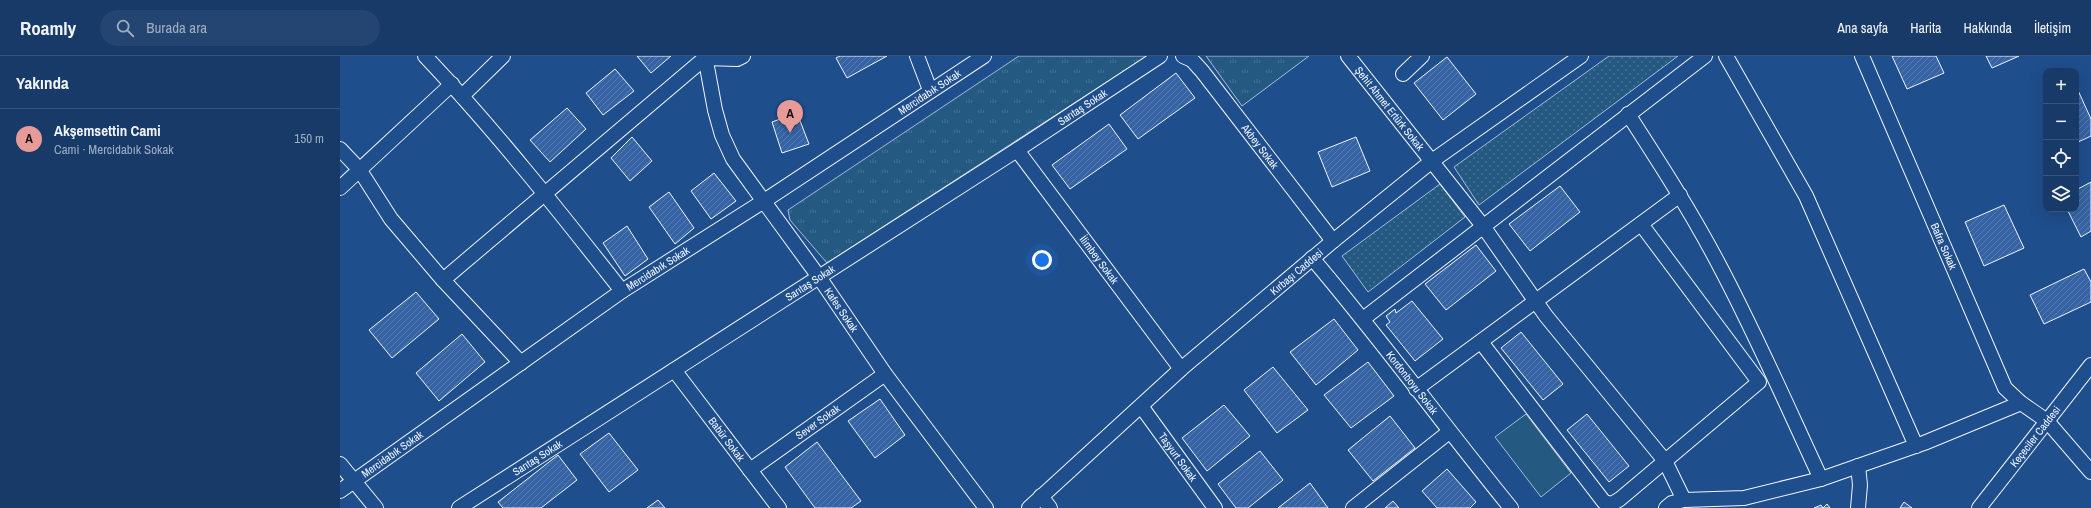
<!DOCTYPE html>
<html lang="tr">
<head>
<meta charset="utf-8">
<style>
	:root { --surface:#173a69; --page:#244571; --text:#f1f3f6; --muted:#9eadc0; --line:#36547d; --accent:#e69b98 }
	body { margin:0; font-family:"Archivo Narrow",sans-serif; background:var(--page); color:var(--text) }
	.controls { position:absolute; right:12px; top:12px; display:grid; overflow:hidden; border-radius:8px; box-shadow:0 4px 16px #0002 }
	.controls button { width:36px; height:36px; display:grid; place-items:center; padding:0; border:0; border-bottom:1px solid var(--line); background:var(--surface); color:var(--text); font:20px sans-serif }
	.you { position:absolute; left:702px; top:204px; width:14px; height:14px; margin:-10px; border:3px solid #fff; border-radius:50%; background:#1a73e8; box-shadow:0 0 0 6px #1a73e833 }
	.badge { display:grid; place-items:center; width:26px; height:26px; border-radius:50%; background:var(--accent); color:#111; font-size:13px; font-weight:700 }
	.pin { position:absolute; translate:-50% -33px; filter:drop-shadow(0 1px 2px #0008) }
	.pin::after { content:''; position:absolute; top:21px; width:14px; height:12px; background:inherit; clip-path:polygon(0 0,100% 0,50% 100%) }
	.list { margin:0; padding:0; list-style:none }
	h2 { display:flex; justify-content:space-between; align-items:center; height:52px; margin:0; padding:0 16px; font-size:17px }
	h2 small { font-size:13px; font-weight:400; color:var(--muted) }
	.list li { display:grid; grid-template-columns:26px 1fr auto; gap:12px; align-items:center; box-sizing:border-box; height:60px; padding:0 16px; border-top:1px solid var(--line) }
	.list b { display:block; font-size:15px; white-space:nowrap }
	.list p { margin:0; font-size:13px; white-space:nowrap; color:var(--muted) }
	.list em { font-size:13px; font-style:normal; color:var(--muted) }
	.icon { flex:none; width:22px; height:22px; fill:none; stroke:currentColor; stroke-width:2; stroke-linecap:round; stroke-linejoin:round }
	.map { position:relative; flex:none; width:1751px; height:452px; overflow:hidden }
	header { display:flex; align-items:center; gap:24px; box-sizing:border-box; height:56px; padding:0 20px; background:var(--surface); border-bottom:1px solid var(--line) }
	header strong { font-size:19px }
	nav { display:flex; gap:22px; margin-inline-start:auto; font-size:14px }
	.search { width:280px; height:36px; background:var(--page); display:flex; align-items:center; gap:10px; box-sizing:border-box; padding:0 14px; border-radius:22px; color:var(--muted); font-size:15px }
	main { display:flex }
	aside { flex:1; background:var(--surface) }
	.map>svg:first-child { display:block }
	.grass { fill:url(#grass-dots); stroke:#a8bbd7 }
	.park { fill:url(#park-tufts); stroke:#a8bbd7 }
	.garden { fill:#245a82; stroke:#a8bbd7 }
	.building { fill:url(#building-hatch); stroke:#f2f6ff }
	.lines { fill:none; stroke-linecap:round; stroke-linejoin:round }
	.minor-casing { stroke:#f2f6ff; stroke-width:16 }
	.minor { stroke:#1f4e8c; stroke-width:14 }
	.labels { text-anchor:middle; dominant-baseline:central; stroke-width:3; stroke-linejoin:round; paint-order:stroke }
	.street-label { font-size:11px; fill:#f2f6ff; stroke:#1f4e8c }
</style>
</head>
<body>
<header>
<strong>Roamly</strong>
<div class="search"><svg class="icon" aria-label="search" viewBox="0 0 24 24"><circle cx="10" cy="10" r="6"/><path d="M15 15l6 6"/></svg>Burada ara</div>
<nav><a>Ana sayfa</a><a>Harita</a><a>Hakkında</a><a>İletişim</a></nav>
</header>
<main>
<aside>
<h2>Yakında<small></small></h2>
<ul class="list">
<li><span class="badge">A</span><div><b>Akşemsettin Cami</b><p>Cami · Mercidabık Sokak</p></div><em>150 m</em></li>
</ul>
</aside>
<div class="map">
<svg width="1751" height="452" viewBox="0 0 1751 452">
	<defs>
		<pattern id="grass-dots" width="8" height="8" patternUnits="userSpaceOnUse"><rect width="8" height="8" fill="#245a82"/><path d="M2 2h.1M6 6h.1" fill="none" stroke="#447295" stroke-width="1.8" stroke-linecap="round"/></pattern>
		<pattern id="park-tufts" width="24" height="20" patternUnits="userSpaceOnUse"><rect width="24" height="20" fill="#245a82"/><path d="M3 7l-1-3M5 7V3M7 7l1-3M15 17l-1-3M17 17v-4M19 17l1-3" fill="none" stroke="#447295"/></pattern>
		<pattern id="building-hatch" width="6" height="6" patternUnits="userSpaceOnUse"><rect width="6" height="6" fill="#3563a3"/><path d="M-1 1l2-2M0 6l6-6M5 7l2-2" fill="none" stroke="#537ab1"/></pattern>
	</defs>
	<rect width="100%" height="100%" fill="#1f4e8c"/>
	<!-- grass -->
	<path class="grass" d="M 1269,0 L 1338,0 L 1139,149 L 1114,111 Z
		M 1100,128 L 1125,161 L 1028,236 L 1002,200 Z"/>
	<!-- park -->
	<path class="park" d="M 679,0 L 807,0 L 487,207 L 450,164 L 448,154 Z
		M 866,0 L 969,0 L 902,50 Z"/>
	<!-- garden -->
	<path class="garden" d="M 1186,358 L 1231,417 L 1201,441 L 1155,381 Z"/>
	<!-- building -->
	<path class="building" d="M 297,0 L 331,0 L 311,17 Z
		M 500,0 L 547,0 L 507,22 L 496,2 Z
		M 1552,0 L 1596,0 L 1604,17 L 1567,33 Z
		M 1646,0 L 1679,0 L 1652,12 Z
		M 1107,1 L 1136,38 L 1103,64 L 1074,27 Z
		M 275,13 L 294,35 L 263,59 L 246,37 Z
		M 836,17 L 855,42 L 798,83 L 780,59 Z
		M 1736,30 L 1751,63 L 1751,80 L 1736,87 Z
		M 227,52 L 246,73 L 210,106 L 190,84 Z
		M 457,57 L 469,88 L 442,97 L 432,66 Z
		M 769,68 L 787,93 L 730,133 L 712,109 Z
		M 292,81 L 312,105 L 290,125 L 271,102 Z
		M 1016,81 L 1030,115 L 992,131 L 978,96 Z
		M 374,117 L 396,145 L 371,163 L 351,135 Z
		M 1751,126 L 1751,175 L 1741,181 L 1727,153 L 1736,153 L 1736,134 Z
		M 1220,130 L 1240,156 L 1190,195 L 1169,168 Z
		M 329,136 L 354,172 L 335,188 L 309,151 Z
		M 1664,149 L 1684,192 L 1644,210 L 1625,166 Z
		M 287,170 L 308,203 L 285,220 L 263,187 Z
		M 1136,189 L 1156,215 L 1106,254 L 1085,228 Z
		M 1744,213 L 1751,226 L 1751,246 L 1704,268 L 1690,239 Z
		M 76,236 L 99,263 L 52,302 L 29,274 Z
		M 1072,245 L 1103,283 L 1075,305 L 1046,269 L 1050,266 L 1046,260 L 1055,253 L 1056,257 Z
		M 994,263 L 1018,294 L 976,329 L 950,296 Z
		M 1181,276 L 1223,328 L 1203,344 L 1161,292 Z
		M 122,278 L 145,306 L 99,345 L 76,317 Z
		M 1028,306 L 1054,340 L 1011,372 L 984,339 Z
		M 933,311 L 968,354 L 937,377 L 904,334 Z
		M 540,343 L 565,379 L 535,402 L 508,365 Z
		M 884,349 L 910,380 L 867,415 L 842,382 Z
		M 1247,358 L 1289,410 L 1269,426 L 1227,374 Z
		M 1050,360 L 1075,392 L 1033,425 L 1008,394 Z
		M 269,377 L 298,414 L 269,436 L 240,398 Z
		M 477,386 L 521,445 L 511,452 L 475,452 L 445,411 Z
		M 920,395 L 943,424 L 908,452 L 896,452 L 878,428 Z
		M 218,399 L 237,424 L 201,452 L 163,452 L 158,446 Z
		M 1107,413 L 1136,446 L 1130,452 L 1097,452 L 1082,435 Z
		M 970,427 L 988,452 L 938,452 Z
		M 318,444 L 325,452 L 307,452 Z
		M 1053,445 L 1059,452 L 1045,452 Z
		M 1564,446 L 1572,452 L 1560,452 Z
		M 1487,448 L 1490,452 L 1474,452 L 1481,449 L 1483,452 Z"/>
	<g class="lines">
		<defs>
			<g id="minor">
				<path d="M 85,0 C 155,74 219,155 282,235"/>
				<path id="s1" d="M 365,0 L 375,54 L 382,79 L 393,103 L 479,221 L 545,318 L 646,452"/>
				<path d="M 577,0 L 590,34"/>
				<path id="s2" d="M 843,0 L 852,4 L 862,15 L 993,185"/>
				<path id="s3" d="M 1008,0 L 1143,170 L 1206,260 L 1325,405 L 1344,444"/>
				<path d="M 1386,0 L 1466,140 L 1576,390"/>
				<path id="s4" d="M 1522,0 L 1665,332 L 1681,347 L 1707,365 L 1751,416"/>
				<path d="M 1063,18 L 1082,0"/>
				<path d="M 122,40 L 163,0"/>
				<path d="M 1288,58 C 1319,106 1350,154 1377,205 C 1415,276 1447,350 1481,423"/>
				<path d="M 0,93 L 19,113 L 51,163 L 103,224 L 181,307"/>
				<path id="s5" d="M 677,94 L 841,313"/>
				<path d="M 0,132 L 112,28"/>
				<path id="s6" d="M 972,202 C 1041,283 1104,370 1171,452"/>
				<path d="M 103,224 L 365,2 L 397,3 L 403,0"/>
				<path d="M 1023,263 L 1365,0"/>
				<path d="M 1141,286 L 1264,446 L 1272,448 L 1280,443 L 1419,326 L 1301,168"/>
				<path id="s7" d="M 334,314 L 439,452"/>
				<path d="M 1076,333 L 1340,139"/>
				<path id="s8" d="M 801,350 L 875,452"/>
				<path d="M 0,408 L 36,452"/>
				<path id="s9" d="M 410,414 L 545,318"/>
				<path id="s10" d="M 0,435 L 282,235 L 424,145 L 644,0"/>
				<path d="M 701,440 L 710,452"/>
				<path id="s11" d="M 119,452 L 677,94 L 820,0"/>
				<path id="s12" d="M 689,452 L 841,313 L 993,185 L 1092,105 L 1241,0"/>
				<path d="M 1013,452 L 1109,376"/>
				<path d="M 1326,452 L 1332,447 L 1344,444 L 1404,442 L 1481,423 L 1584,387 L 1681,347"/>
				<path d="M 1518,452 L 1520,429 L 1518,410"/>
				<path id="s13" d="M 1639,452 L 1751,309"/>
			</g>
		</defs>
		<!-- minor casing -->
		<use href="#minor" class="minor-casing"/>
		<!-- minor -->
		<use href="#minor" class="minor"/>
	</g>
	<g class="labels">
		<!-- street labels -->
		<g class="street-label">
			<text stroke="none"><textPath href="#s10" startOffset="712">Mercidabık Sokak</textPath></text>
			<text stroke="none"><textPath href="#s11" startOffset="741">Sarıtaş Sokak</textPath></text>
			<text stroke="none"><textPath href="#s3" startOffset="67">Şehit Ahmet Ertürk Sokak</textPath></text>
			<text stroke="none"><textPath href="#s2" startOffset="120">Akbey Sokak</textPath></text>
			<text stroke="none"><textPath href="#s4" startOffset="207">Bafra Sokak</textPath></text>
			<text stroke="none"><textPath href="#s5" startOffset="137">İlimbey Sokak</textPath></text>
			<text stroke="none"><textPath href="#s10" startOffset="388">Mercidabık Sokak</textPath></text>
			<text stroke="none"><textPath href="#s12" startOffset="357">Kırbaşı Caddesi</textPath></text>
			<text stroke="none"><textPath href="#s11" startOffset="417">Sarıtaş Sokak</textPath></text>
			<text stroke="none"><textPath href="#s1" startOffset="293">Kafes Sokak</textPath></text>
			<text stroke="none"><textPath href="#s6" startOffset="160">Kordonboyu Sokak</textPath></text>
			<text stroke="none"><textPath href="#s9" startOffset="83">Sever Sokak</textPath></text>
			<text stroke="none"><textPath href="#s13" startOffset="91">Keçeciler Caddesi</textPath></text>
			<text stroke="none"><textPath href="#s7" startOffset="87">Babür Sokak</textPath></text>
			<text stroke="none"><textPath href="#s10" startOffset="64">Mercidabık Sokak</textPath></text>
			<text stroke="none"><textPath href="#s8" startOffset="63">Taşyurt Sokak</textPath></text>
			<text stroke="none"><textPath href="#s11" startOffset="93">Sarıtaş Sokak</textPath></text>
		</g>
	</g>
</svg>
<div class="controls">
<button>+</button>
<button>−</button>
<button><svg class="icon" aria-label="locate" viewBox="0 0 24 24"><circle cx="12" cy="12" r="6"/><path d="M12 2v4M12 18v4M2 12h4M18 12h4"/></svg></button>
<button><svg class="icon" aria-label="layers" viewBox="0 0 24 24"><path d="M12 4l9 5-9 5-9-5zM3 14l9 5 9-5"/></svg></button>
</div>
<div class="you"></div>
<div class="pin badge" style="left:450px;top:77px">A</div>
</div>
</main>
</body>
</html>
